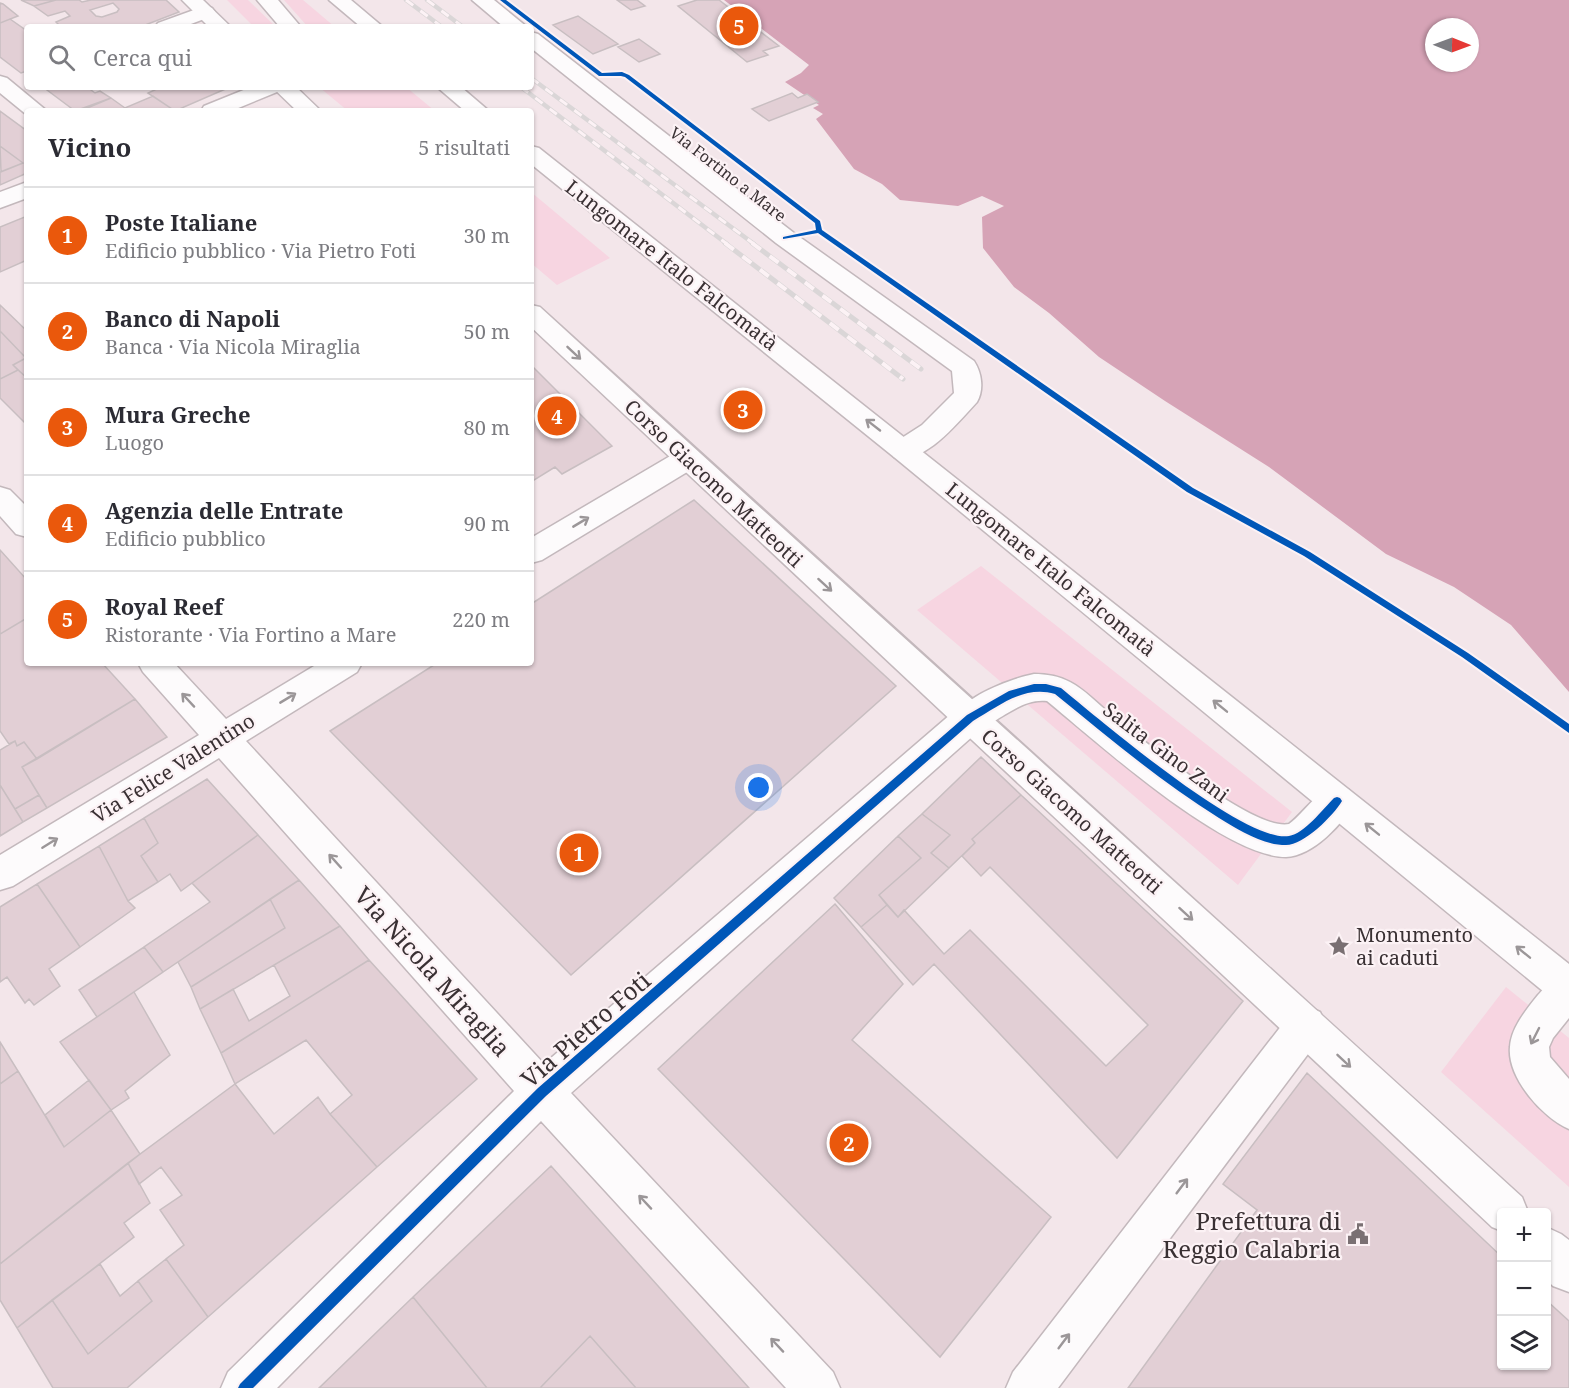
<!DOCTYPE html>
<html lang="it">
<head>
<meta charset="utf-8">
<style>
	:root { --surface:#fff; --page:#f7f7f7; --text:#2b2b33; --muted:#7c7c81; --line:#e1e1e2; --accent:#ea580c }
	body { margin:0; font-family:"Noto Serif",serif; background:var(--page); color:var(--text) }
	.controls { position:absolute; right:18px; bottom:18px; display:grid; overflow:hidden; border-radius:6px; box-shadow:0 2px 4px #0004 }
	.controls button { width:54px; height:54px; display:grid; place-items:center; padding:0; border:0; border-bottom:2px solid var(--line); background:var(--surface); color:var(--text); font:30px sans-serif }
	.compass { position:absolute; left:1425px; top:18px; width:54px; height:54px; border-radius:50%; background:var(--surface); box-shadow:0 2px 4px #0004; rotate:91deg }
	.you { position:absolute; left:759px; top:788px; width:21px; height:21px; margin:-15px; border:4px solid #fff; border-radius:50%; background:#1a73e8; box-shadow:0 0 0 9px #1a73e833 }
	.badge { display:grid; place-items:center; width:39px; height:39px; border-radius:50%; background:var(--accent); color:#fff; font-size:20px; font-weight:700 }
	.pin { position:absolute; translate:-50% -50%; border:3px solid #fff; box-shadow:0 2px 6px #0006 }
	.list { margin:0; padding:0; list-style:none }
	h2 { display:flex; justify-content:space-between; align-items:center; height:78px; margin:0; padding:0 24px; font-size:26px }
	h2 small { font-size:20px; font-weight:400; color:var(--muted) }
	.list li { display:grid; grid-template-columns:39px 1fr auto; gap:18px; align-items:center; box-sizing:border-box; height:96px; padding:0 24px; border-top:2px solid var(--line) }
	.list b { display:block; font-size:22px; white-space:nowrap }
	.list p { margin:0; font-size:20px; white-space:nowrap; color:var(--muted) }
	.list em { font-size:20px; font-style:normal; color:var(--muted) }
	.icon { flex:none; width:33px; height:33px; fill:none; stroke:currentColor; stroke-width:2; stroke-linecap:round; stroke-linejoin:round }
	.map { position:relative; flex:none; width:1569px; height:1388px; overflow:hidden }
	.search { position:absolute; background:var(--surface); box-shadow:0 2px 4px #0004; left:24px; top:24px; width:510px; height:66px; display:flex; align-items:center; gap:15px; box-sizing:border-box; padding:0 21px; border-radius:6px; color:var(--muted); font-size:22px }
	.panel { position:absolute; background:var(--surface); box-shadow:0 2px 4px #0004; left:24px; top:108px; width:510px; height:558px; border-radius:6px }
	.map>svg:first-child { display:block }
	.green { fill:#f7d5e1 }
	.water { fill:#d6a3b6; fill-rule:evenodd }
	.building { fill:#e2cfd5; stroke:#c8bec1; stroke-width:1.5; fill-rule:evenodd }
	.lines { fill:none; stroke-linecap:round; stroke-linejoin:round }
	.street-casing { stroke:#c3b8bc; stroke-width:3 }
	.secondary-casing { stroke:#c3b8bc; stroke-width:3 }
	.primary-casing { stroke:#c3b8bc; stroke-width:3 }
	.street { fill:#fdfbfc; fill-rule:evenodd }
	.secondary { fill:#fdfbfc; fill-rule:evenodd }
	.primary { fill:#fdfbfc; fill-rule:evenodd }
	.rail-far1-casing { stroke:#dad6d7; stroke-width:4.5 }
	.rail-casing { stroke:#dad6d7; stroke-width:5 }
	.rail-far1 { stroke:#fcf2f5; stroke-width:3; stroke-dasharray:9; stroke-linecap:butt }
	.rail { stroke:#fcf2f5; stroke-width:4; stroke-dasharray:11; stroke-linecap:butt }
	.cycleway-casing { stroke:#fcf2f5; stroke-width:4 }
	.cycleway { fill:#0057b8; fill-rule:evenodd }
	.oneway { stroke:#9b9698 }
	.labels { text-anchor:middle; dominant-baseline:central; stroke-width:4.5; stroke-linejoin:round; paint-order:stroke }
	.far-street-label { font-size:16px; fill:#393033; stroke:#fcf2f5 }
	.street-label { font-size:20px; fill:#393033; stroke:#fcf2f5 }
	.poi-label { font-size:20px; fill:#393033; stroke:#fcf2f5; text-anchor:start }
	.near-street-label { font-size:24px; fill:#393033; stroke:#fcf2f5 }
	.near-poi-label { font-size:24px; fill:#393033; stroke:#fcf2f5; text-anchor:end }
</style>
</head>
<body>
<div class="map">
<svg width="1569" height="1388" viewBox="0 0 1569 1388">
	<rect width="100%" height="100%" fill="#f3e6ea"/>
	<!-- green -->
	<path class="green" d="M 227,0 L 248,0 L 276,27 L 254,27 Z
		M 284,0 L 303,0 L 335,27 L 308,27 Z
		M 319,87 L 406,87 L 435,111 L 348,111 Z
		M 531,192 L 610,258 L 557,285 L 531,263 Z
		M 981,566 L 1292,812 L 1238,885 L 917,610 Z
		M 1506,987 L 1569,1038 L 1569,1187 L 1441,1072 Z"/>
	<!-- water -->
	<path class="water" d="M 724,0 L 1569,0 L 1569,692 L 1511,625 L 1454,587 L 1386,554 L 1269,467 L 1165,401 L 1099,357 L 1049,313 L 1014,287 L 983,248 L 982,217 L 1004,206 L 982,196 L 958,206 L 900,200 L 882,184 L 854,169 L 816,119 L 823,114 L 813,108 L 819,105 L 785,82 L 801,73 L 809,65 ZM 1434,27 L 1470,27 L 1470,63 L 1434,63 Z"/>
	<!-- building -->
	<path class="building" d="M 21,0 L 56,0 L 34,6 Z
		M 56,0 L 79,0 L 82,2 L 91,0 L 166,0 L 179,12 L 140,27 L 61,27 L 56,22 L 70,16 L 65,11 L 48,16 L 34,6 ZM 113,3 L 119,9 L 117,12 L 102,17 L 96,16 L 90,10 Z
		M 617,0 L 637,0 L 645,6 L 631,10 Z
		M 697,0 L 719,0 L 779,46 L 763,51 L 768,55 L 747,62 L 678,6 Z
		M 0,3 L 3,4 L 18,16 L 0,23 Z
		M 578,16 L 618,44 L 593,54 L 553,25 Z
		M 10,19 L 27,31 L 27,71 L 21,73 L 0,57 L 0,23 Z
		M 639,39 L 660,54 L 639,62 L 618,47 Z
		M 43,87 L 87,87 L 95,93 L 100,91 L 111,98 L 75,111 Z
		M 161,87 L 230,87 L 175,111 L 148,93 Z
		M 792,93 L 798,98 L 807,94 L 818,102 L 769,121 L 752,109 Z
		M 153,96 L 175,111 L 80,111 L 111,98 L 125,108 Z
		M 0,111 L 27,131 L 27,173 L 0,185 L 0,172 L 23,163 L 0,146 Z
		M 0,146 L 23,163 L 1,172 Z
		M 27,216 L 27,260 L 0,272 L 0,227 Z
		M 0,305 L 27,331 L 27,378 L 13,365 L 26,358 L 0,331 Z
		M 0,331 L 26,358 L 13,365 L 18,370 L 0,379 Z
		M 531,365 L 612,446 L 562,474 L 555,467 L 531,482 Z
		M 18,370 L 27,378 L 27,425 L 0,398 L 0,379 Z
		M 694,500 L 896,686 L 571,975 L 330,731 L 437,663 L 531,663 L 531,604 Z
		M 0,550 L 27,580 L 27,618 L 0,634 Z
		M 27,618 L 27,663 L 102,663 L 135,699 L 37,759 L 24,742 L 17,746 L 15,741 L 9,744 L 0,731 L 0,634 Z
		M 135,699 L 167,737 L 47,808 L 22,767 Z
		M 15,741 L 17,746 L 24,742 L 37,759 L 22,767 L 39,795 L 15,809 L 0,785 L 0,750 Z
		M 981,757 L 1021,795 L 972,839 L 975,843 L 949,868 L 931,853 L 950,835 L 922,814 Z
		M 207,779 L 258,835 L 181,891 L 170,874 L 158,882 L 141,856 L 158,843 L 144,818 Z
		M 0,785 L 23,822 L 0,836 Z
		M 39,795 L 47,808 L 23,822 L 15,809 Z
		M 1021,795 L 1243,1001 L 1117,1158 L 934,964 L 913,985 L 861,927 L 887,905 L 898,917 L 904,910 L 944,954 L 970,930 L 1106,1066 L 1148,1025 L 990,867 L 981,876 L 962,856 L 975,843 L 972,839 Z
		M 922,814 L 950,835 L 931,853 L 949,868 L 898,917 L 879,895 L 921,858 L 898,836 Z
		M 144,818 L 158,843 L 141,856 L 158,882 L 128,901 L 99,846 Z
		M 258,835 L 299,880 L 163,972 L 144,947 L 210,902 L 192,883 Z
		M 898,836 L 921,858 L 879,895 L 887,905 L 861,927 L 834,898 Z
		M 99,846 L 128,901 L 135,908 L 80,947 L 37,884 Z
		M 299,880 L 340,926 L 200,1009 L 191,987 L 285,928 L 270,899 Z
		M 37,884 L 80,947 L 49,969 L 60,986 L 34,1005 L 29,999 L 25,1003 L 7,977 L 0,982 L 0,907 Z
		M 270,899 L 285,928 L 191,987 L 178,962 Z
		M 835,904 L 903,984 L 852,1040 L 1051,1217 L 940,1357 L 658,1069 Z
		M 340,926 L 369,960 L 221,1053 L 200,1009 L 233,989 L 249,1021 L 290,996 L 274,965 Z
		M 144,947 L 163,972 L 97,1017 L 79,990 Z
		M 369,960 L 477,1079 L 377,1167 L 330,1114 L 352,1095 L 306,1040 L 235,1084 L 221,1053 Z
		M 134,992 L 170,1055 L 125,1091 L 129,1098 L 111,1110 L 60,1042 Z
		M 0,1042 L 18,1071 L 0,1084 Z
		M 18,1071 L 64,1147 L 111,1110 L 140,1154 L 0,1264 L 0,1084 Z
		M 1307,1073 L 1502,1257 L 1502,1366 L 1546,1366 L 1546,1300 L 1569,1321 L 1569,1388 L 1128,1388 L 1257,1210 L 1223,1184 Z
		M 89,1080 L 111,1110 L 64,1147 L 45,1115 Z
		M 235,1084 L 274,1134 L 318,1097 L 330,1114 L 377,1167 L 208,1317 L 166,1259 L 184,1245 L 160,1210 L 182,1195 L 161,1167 L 139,1184 L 128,1163 Z
		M 128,1163 L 150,1203 L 124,1223 L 134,1237 L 17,1328 L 0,1300 L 0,1264 Z
		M 551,1166 L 749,1388 L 636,1388 L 590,1336 L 540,1388 L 487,1388 L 413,1297 Z
		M 166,1259 L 208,1317 L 127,1388 L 53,1388 L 17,1328 L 52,1300 L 88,1354 L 152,1301 L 138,1281 Z
		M 100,1264 L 120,1296 L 138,1281 L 152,1301 L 88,1354 L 52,1300 Z
		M 413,1297 L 487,1388 L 319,1388 Z
		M 590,1336 L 636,1388 L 540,1388 Z"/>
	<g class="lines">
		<defs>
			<path id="street" d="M 472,0 L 494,0 L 527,27 L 504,27 Z
				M 205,6 L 212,8 L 215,12 L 212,16 L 183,27 L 155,27 L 158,23 Z
				M 531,32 L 538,34 L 794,233 L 974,361 C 982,373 984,390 977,402 C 958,422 924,466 894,457 L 890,450 L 894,443 L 922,425 L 954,393 L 952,371 L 776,243 L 531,48 Z
				M 0,76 L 7,78 L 47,111 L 27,111 L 27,115 L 0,93 Z
				M 251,87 L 280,87 L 277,92 L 231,111 L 201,111 L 204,106 Z
				M 27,182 L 27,198 L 0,208 L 0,192 Z
				M 687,449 L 697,452 L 701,459 L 697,466 L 542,560 L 531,563 L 531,538 L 677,452 Z
				M 0,487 L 10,490 L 27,507 L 27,537 L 16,534 L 0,516 Z
				M 138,663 L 174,663 L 226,719 L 319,663 L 362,663 L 357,672 L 246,741 L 544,1064 L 958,708 L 970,704 L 982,708 L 987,718 L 982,728 L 571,1093 L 833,1372 L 840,1388 L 786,1388 L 541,1121 L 277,1388 L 221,1388 L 228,1372 L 514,1091 L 219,758 L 13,886 L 0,890 L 0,855 L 199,735 L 143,672 Z
				M 1306,1006 L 1320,1012 L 1326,1025 L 1320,1038 L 1058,1388 L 1006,1388 L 1013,1372 L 1292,1012 Z"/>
			<path id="secondary" d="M 257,0 L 278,0 L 301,27 L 280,27 Z
				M 1034,674 C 1046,674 1059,676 1070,682 C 1084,689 1097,703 1109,713 C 1139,737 1254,832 1289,824 C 1310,808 1321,780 1349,790 L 1355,801 C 1344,823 1313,856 1286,857 C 1224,857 1097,742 1047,701 C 1012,697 990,738 958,728 L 953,718 C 965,696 1010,679 1034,674 Z
				M 1569,970 L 1569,1018 L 1553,1038 L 1549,1047 L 1550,1057 L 1569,1079 L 1569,1129 C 1543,1118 1507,1078 1510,1047 C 1511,1028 1526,1010 1538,995 C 1548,984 1555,975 1569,970 Z"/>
			<path id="primary" d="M 182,0 L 203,0 L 231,27 L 209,27 Z
				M 329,0 L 351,0 L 383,27 L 361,27 Z
				M 272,87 L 296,87 L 321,111 L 297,111 Z
				M 437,87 L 461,87 L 489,111 L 465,111 Z
				M 531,146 L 539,148 L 1569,964 L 1569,1006 L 1555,1001 L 894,457 L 531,164 Z
				M 531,305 L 540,307 C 866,606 1196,899 1522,1197 L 1528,1212 L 1502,1212 L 1502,1231 L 1492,1227 L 531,327 Z
				M 1546,1227 L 1561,1234 L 1569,1240 L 1569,1292 L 1553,1286 L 1546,1279 Z"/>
		</defs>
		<!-- street casing -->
		<use href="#street" class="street-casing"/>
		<!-- secondary casing -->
		<use href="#secondary" class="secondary-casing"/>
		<!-- primary casing -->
		<use href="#primary" class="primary-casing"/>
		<!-- street -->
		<use href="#street" class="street"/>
		<!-- secondary -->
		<use href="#secondary" class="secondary"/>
		<!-- primary -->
		<use href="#primary" class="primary"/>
		<defs>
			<path id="rail-far1" d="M 406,0 L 442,27
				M 427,0 L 463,27
				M 531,78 L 754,244
				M 521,87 L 727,244"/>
			<path id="rail" d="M 725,243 L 903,379
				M 752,243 L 921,369"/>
		</defs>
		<!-- rail-far1 casing -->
		<use href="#rail-far1" class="rail-far1-casing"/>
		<!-- rail casing -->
		<use href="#rail" class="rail-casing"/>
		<!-- rail-far1 -->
		<use href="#rail-far1" class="rail-far1"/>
		<!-- rail -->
		<use href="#rail" class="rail"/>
		<defs>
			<path id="cycleway" d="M 500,0 L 506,0 L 602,73 L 622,72 L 629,75 L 820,221 L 822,230 L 1193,488 L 1310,552 L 1468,653 L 1569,724 L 1569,733 L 1462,657 L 1304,556 L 1187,492 L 818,233 L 783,239 L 783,237 L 816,230 L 815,223 L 625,77 L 621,76 L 599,76 Z
				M 1034,684 L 1046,684 L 1061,688 C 1099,719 1245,844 1289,836 C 1304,834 1323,809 1334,798 L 1337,797 L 1340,798 L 1342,801 C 1333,816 1304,845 1286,845 C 1262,845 1239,830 1219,818 C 1161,782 1108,737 1055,694 C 1024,685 999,706 973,721 L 546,1096 L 253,1388 L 238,1388 L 240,1384 L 538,1088 L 967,715 L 1009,691 Z"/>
		</defs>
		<!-- cycleway casing -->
		<use href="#cycleway" class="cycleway-casing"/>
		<!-- cycleway -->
		<use href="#cycleway" class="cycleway"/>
	</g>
	<!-- one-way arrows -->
	<defs><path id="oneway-shaft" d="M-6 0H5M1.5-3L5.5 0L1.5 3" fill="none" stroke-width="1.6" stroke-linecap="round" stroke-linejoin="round" transform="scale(1.5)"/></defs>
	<g class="oneway">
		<use href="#oneway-shaft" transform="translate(574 353) rotate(43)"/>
		<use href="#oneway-shaft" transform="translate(873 425) rotate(-142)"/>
		<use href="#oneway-shaft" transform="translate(581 522) rotate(-31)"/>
		<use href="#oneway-shaft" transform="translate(825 585) rotate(42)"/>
		<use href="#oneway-shaft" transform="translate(288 698) rotate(-31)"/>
		<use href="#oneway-shaft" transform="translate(188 700) rotate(-133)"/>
		<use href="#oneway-shaft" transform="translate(1220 706) rotate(-141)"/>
		<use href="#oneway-shaft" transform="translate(1372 829) rotate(-141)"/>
		<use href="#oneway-shaft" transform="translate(50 843) rotate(-32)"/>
		<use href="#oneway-shaft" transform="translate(335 861) rotate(-132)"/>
		<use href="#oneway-shaft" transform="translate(1186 914) rotate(42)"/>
		<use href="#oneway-shaft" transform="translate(1523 952) rotate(-141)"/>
		<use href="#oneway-shaft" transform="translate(1535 1036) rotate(117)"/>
		<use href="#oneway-shaft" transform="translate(1344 1061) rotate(43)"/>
		<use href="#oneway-shaft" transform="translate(1182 1186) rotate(-53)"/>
		<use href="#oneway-shaft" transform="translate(645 1202) rotate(-133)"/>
		<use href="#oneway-shaft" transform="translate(1064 1341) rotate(-53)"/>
		<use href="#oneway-shaft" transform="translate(777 1345) rotate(-133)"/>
	</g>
	<!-- icons -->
	<defs>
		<symbol id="sight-bare" viewBox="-9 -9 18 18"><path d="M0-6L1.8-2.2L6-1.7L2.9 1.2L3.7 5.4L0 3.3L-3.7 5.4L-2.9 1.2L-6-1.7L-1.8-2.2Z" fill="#7a7073" stroke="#fcf2f5" stroke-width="2.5" paint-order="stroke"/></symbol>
		<symbol id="civic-bare" viewBox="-9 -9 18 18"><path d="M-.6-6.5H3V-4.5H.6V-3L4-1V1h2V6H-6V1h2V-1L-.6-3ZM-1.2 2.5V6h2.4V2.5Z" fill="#7a7073" stroke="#fcf2f5" stroke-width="2.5" paint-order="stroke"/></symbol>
	</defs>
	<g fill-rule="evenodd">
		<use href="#sight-bare" x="1324" y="931" width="30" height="30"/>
		<use href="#civic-bare" x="1343" y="1219" width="30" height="30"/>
	</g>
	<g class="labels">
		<!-- far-street labels -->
		<g class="far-street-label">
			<text transform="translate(728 174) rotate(38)">Via Fortino a Mare</text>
		</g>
		<!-- street labels -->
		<g class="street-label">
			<text transform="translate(672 265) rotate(38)">Lungomare Italo Falcomatà</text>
			<text transform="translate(714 483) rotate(43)">Corso Giacomo Matteotti</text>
			<text transform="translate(1051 569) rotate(39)">Lungomare Italo Falcomatà</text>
			<text transform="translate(1166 752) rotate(37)">Salita Gino Zani</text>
			<text transform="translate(173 768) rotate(-32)">Via Felice Valentino</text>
			<text transform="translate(1072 811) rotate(42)">Corso Giacomo Matteotti</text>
		</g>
		<!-- poi labels -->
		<g class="poi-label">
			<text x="1356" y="934">Monumento<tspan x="1356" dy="23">ai caduti</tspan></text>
		</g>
		<!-- near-street labels -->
		<g class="near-street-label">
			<text transform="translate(433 971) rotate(48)">Via Nicola Miraglia</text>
			<text transform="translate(585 1029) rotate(-41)">Via Pietro Foti</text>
		</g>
		<!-- near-poi labels -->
		<g class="near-poi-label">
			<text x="1341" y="1220">Prefettura di<tspan x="1341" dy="28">Reggio Calabria</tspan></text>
		</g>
	</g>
</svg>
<div class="controls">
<button>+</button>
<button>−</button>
<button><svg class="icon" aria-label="layers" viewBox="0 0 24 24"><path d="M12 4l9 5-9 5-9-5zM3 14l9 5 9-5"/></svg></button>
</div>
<svg class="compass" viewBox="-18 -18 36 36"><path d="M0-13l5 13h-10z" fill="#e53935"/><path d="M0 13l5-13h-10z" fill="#7c7c81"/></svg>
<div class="you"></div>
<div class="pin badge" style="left:579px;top:853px">1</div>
<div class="pin badge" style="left:849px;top:1143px">2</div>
<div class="pin badge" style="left:743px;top:410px">3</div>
<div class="pin badge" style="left:557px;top:416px">4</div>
<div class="pin badge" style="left:739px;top:26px">5</div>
<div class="search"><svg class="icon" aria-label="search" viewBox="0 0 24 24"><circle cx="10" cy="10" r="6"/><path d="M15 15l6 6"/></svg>Cerca qui</div>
<section class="panel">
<h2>Vicino<small>5 risultati</small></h2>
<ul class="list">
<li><span class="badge">1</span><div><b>Poste Italiane</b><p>Edificio pubblico · Via Pietro Foti</p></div><em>30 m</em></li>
<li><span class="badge">2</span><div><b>Banco di Napoli</b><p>Banca · Via Nicola Miraglia</p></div><em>50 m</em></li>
<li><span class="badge">3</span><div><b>Mura Greche</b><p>Luogo</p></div><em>80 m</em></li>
<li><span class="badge">4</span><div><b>Agenzia delle Entrate</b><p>Edificio pubblico</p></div><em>90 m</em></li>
<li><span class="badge">5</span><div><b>Royal Reef</b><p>Ristorante · Via Fortino a Mare</p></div><em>220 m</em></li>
</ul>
</section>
</div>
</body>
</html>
